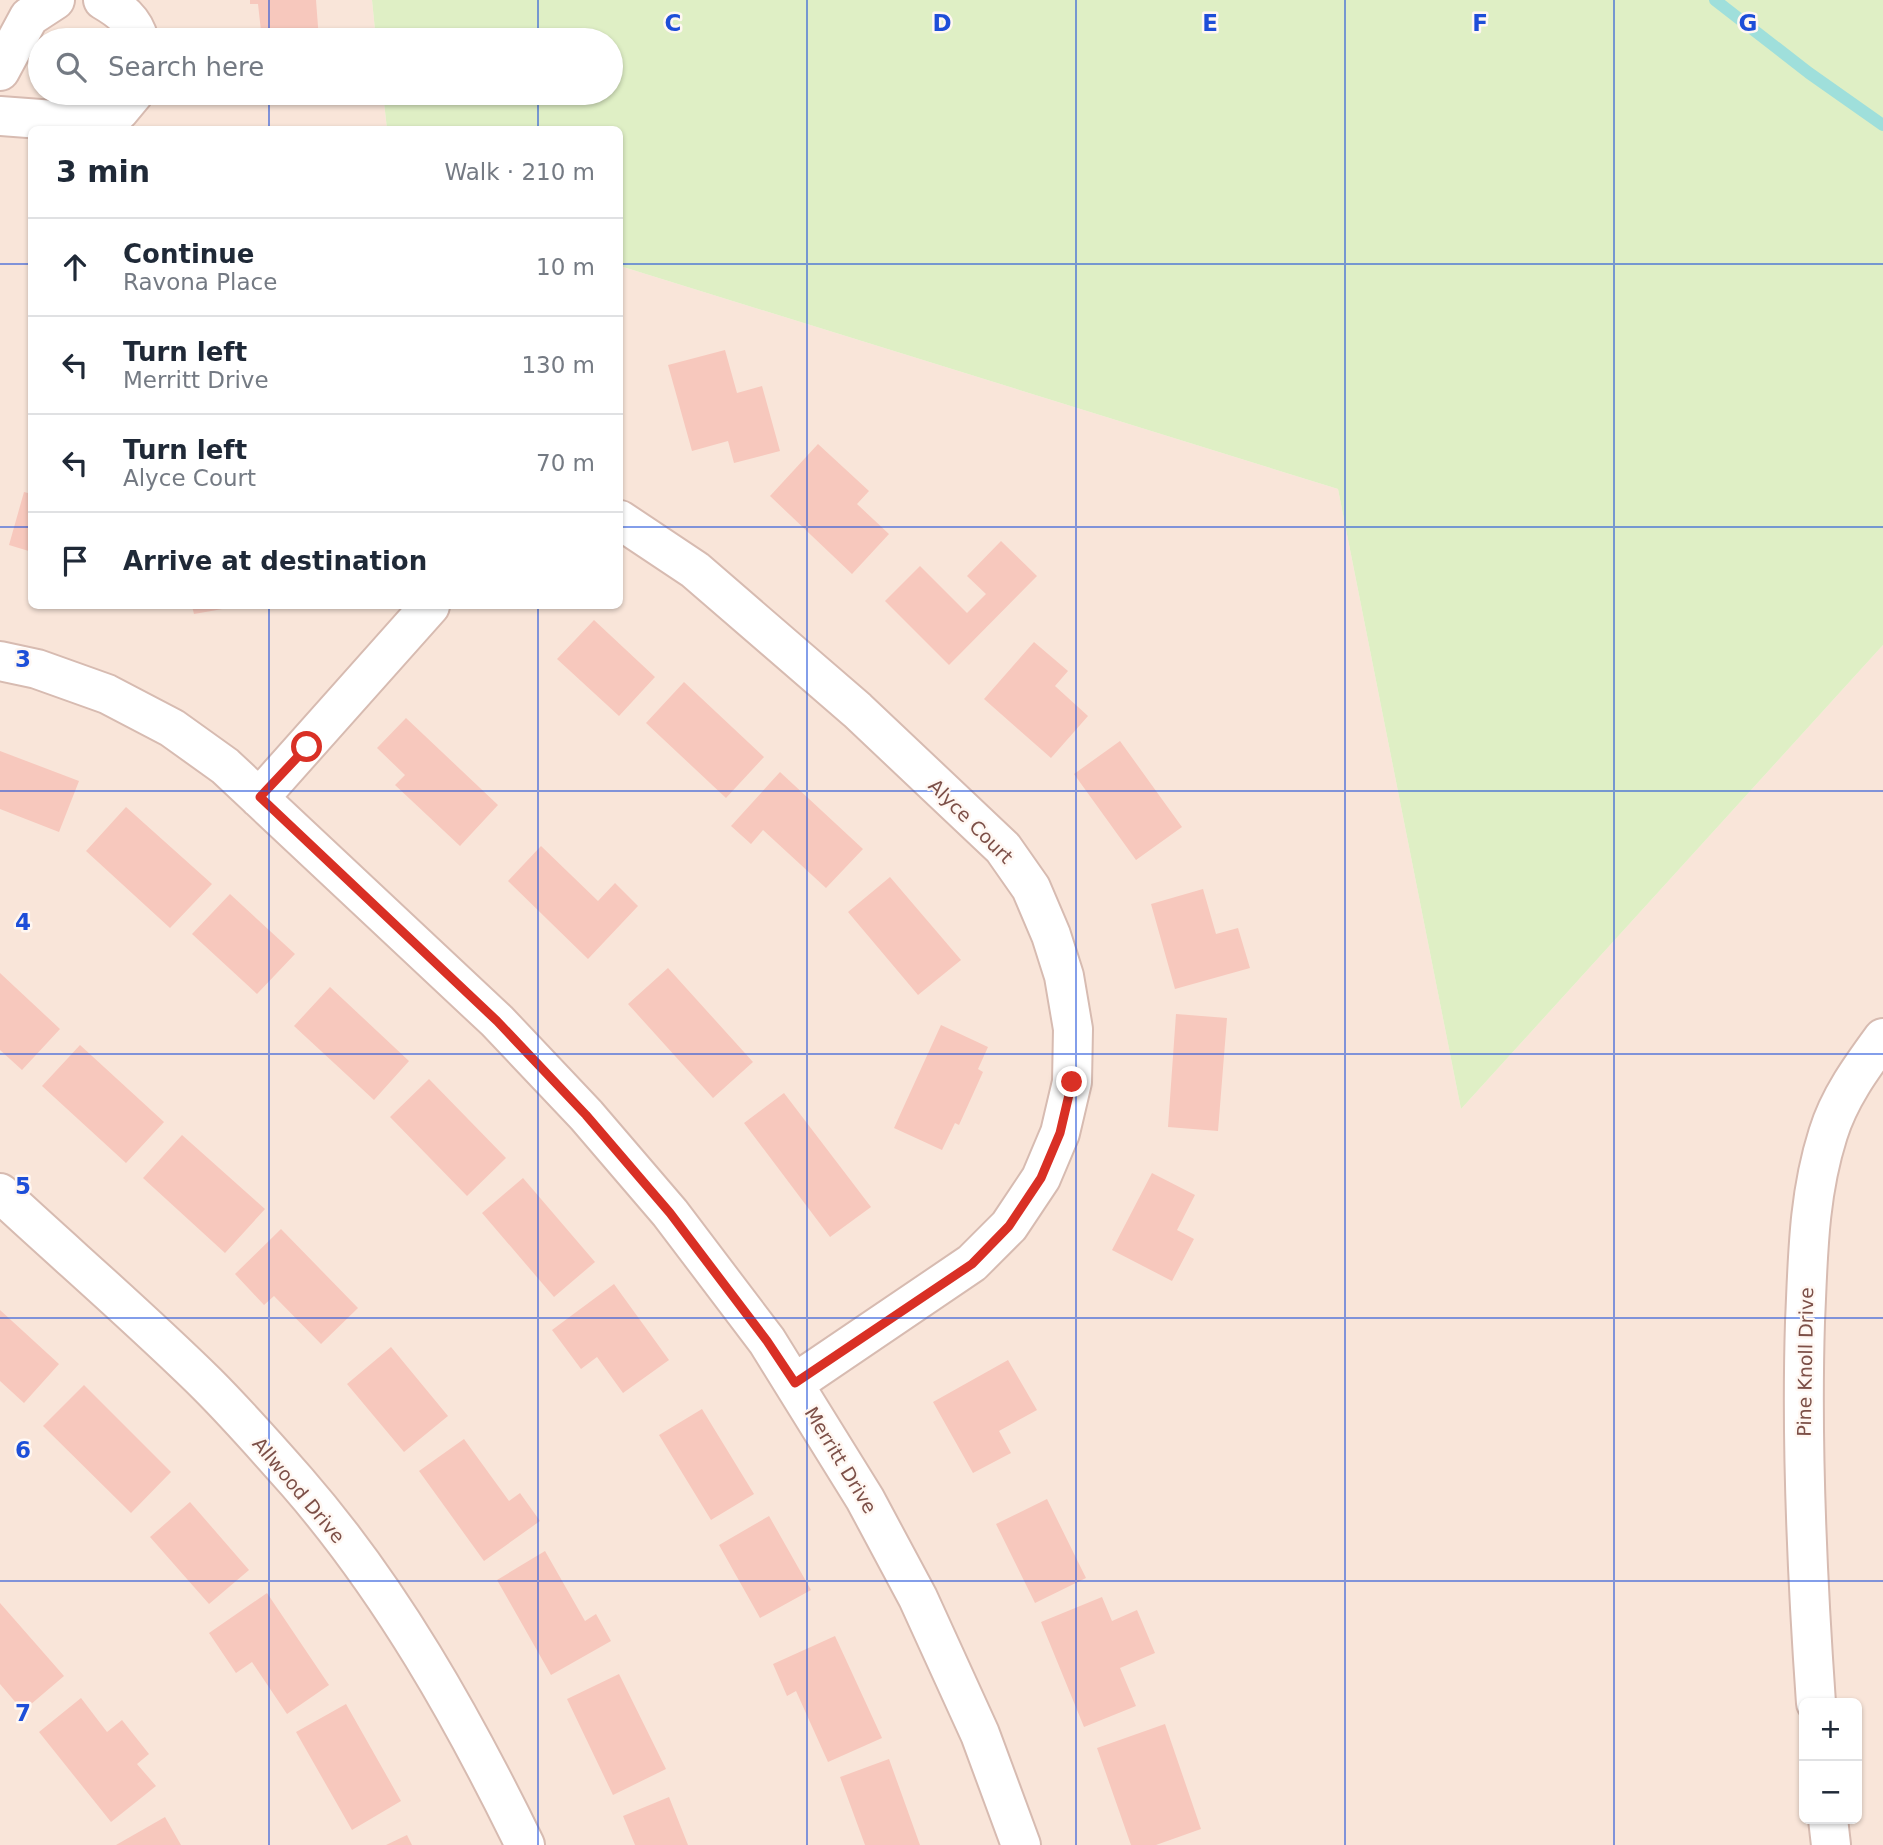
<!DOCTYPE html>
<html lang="en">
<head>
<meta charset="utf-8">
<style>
	:root { --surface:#fff; --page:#f6f6f7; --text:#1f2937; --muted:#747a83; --line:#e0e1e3 }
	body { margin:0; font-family:"DejaVu Sans",sans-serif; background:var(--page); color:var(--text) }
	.controls { position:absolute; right:21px; bottom:21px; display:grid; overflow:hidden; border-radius:10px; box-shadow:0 2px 5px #0004 }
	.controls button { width:63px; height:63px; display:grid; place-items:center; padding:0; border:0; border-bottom:2px solid var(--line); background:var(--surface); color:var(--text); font:35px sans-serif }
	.stop { position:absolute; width:21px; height:21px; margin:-16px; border:5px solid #d93025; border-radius:50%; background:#fff }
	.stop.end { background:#d93025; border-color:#fff; box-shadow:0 2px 7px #0008 }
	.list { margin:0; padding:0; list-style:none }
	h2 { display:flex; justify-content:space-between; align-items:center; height:91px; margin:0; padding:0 28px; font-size:30px }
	h2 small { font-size:23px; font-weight:400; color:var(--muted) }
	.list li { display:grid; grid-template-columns:46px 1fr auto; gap:21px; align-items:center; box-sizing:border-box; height:98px; padding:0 28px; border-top:2px solid var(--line) }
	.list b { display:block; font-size:26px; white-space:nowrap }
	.list p { margin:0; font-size:23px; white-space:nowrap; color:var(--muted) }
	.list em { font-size:23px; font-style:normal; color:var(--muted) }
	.icon { flex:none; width:38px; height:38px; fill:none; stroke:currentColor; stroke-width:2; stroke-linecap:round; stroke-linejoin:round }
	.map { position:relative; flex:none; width:1883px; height:1845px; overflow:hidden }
	.search { position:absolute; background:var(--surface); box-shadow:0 2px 5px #0004; left:28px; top:28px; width:595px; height:77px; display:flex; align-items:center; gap:18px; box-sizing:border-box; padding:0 24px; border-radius:38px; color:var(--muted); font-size:26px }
	.panel { position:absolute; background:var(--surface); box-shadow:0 2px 5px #0004; left:28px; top:126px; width:595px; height:483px; border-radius:10px }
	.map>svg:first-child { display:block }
	.residential { fill:#f9e5d9; fill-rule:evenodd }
	.green { fill:#dfefc5 }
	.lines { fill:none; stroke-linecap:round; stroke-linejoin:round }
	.stream { stroke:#9fdfdb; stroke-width:12 }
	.building { fill:#f7c8bd }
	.street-casing { stroke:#d7bbb1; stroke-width:42 }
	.street { stroke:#fff; stroke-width:38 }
	.route { stroke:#d93025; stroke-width:9 }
	.grid { fill:none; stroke:#1d4ed8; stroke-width:2; stroke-opacity:0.55 }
	.labels { text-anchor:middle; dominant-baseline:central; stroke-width:5; stroke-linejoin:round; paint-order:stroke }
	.street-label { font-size:19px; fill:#7d5048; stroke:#fff7f2 }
	.grid-label { font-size:23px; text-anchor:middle; font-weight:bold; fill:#1d4ed8; stroke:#fff7f2; stroke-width:5; stroke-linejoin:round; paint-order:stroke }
</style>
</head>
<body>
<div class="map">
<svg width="1883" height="1845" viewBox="0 0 1883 1845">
	<rect width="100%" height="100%" fill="#fff2e9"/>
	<!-- residential -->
	<path class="residential" d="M 0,0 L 372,0 L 376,40 L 40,40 L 40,93 L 383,93 L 387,129 L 32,130 L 32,606 L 620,606 L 620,266 L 1338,489 L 1461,1109 L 1883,645 L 1883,1845 L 0,1845 ZM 1804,1703 L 1857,1703 L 1857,1819 L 1804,1819 Z"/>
	<!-- green -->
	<path class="green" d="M 372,0 L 1883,0 L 1883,645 L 1461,1109 L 1338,489 L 620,266 L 620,130 L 387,129 L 383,93 L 611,93 L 611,40 L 376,40 Z"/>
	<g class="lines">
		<!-- stream -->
		<path class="stream" d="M 1715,0 L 1809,73 L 1883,125"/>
	</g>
	<!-- building -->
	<path class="building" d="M 250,0 L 316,0 L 319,40 L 262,40 L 258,4 L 250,4 Z
		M 725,350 L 737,393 L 762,386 L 780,451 L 734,463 L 728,441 L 692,451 L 668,365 Z
		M 818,444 L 869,491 L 857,504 L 889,534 L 852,574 L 770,496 Z
		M 24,492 L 32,494 L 32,552 L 9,545 Z
		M 1001,541 L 1037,576 L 949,665 L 885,601 L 920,566 L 967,613 L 986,594 L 967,576 Z
		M 192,606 L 234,606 L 234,607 L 194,614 Z
		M 594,620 L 655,677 L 619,716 L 557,659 Z
		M 1034,642 L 1068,671 L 1055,686 L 1088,716 L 1051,758 L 984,699 Z
		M 684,682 L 764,757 L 726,798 L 646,723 Z
		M 406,718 L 498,805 L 460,846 L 395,785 L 405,775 L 377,748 Z
		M 1120,741 L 1182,827 L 1136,860 L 1074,774 Z
		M 0,751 L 79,781 L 59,832 L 0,809 Z
		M 780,772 L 863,849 L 826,888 L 763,830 L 751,844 L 731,826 Z
		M 126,807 L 212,884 L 170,928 L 86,851 Z
		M 541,846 L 598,901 L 615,883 L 638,906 L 588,959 L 508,881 Z
		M 890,877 L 961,960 L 918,995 L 848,912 Z
		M 1203,889 L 1216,934 L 1238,928 L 1250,968 L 1175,989 L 1151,904 Z
		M 230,894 L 295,954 L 257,994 L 192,934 Z
		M 668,968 L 753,1062 L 713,1098 L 628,1004 Z
		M 0,973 L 60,1029 L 22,1070 L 0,1050 Z
		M 330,987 L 409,1061 L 374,1100 L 294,1026 Z
		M 1176,1014 L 1227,1018 L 1218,1131 L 1168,1127 Z
		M 941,1025 L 988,1047 L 978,1069 L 983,1072 L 959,1125 L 955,1123 L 942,1150 L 894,1128 Z
		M 80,1045 L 164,1122 L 126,1163 L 42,1086 Z
		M 429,1079 L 506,1158 L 467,1196 L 390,1117 Z
		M 784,1093 L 871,1207 L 830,1237 L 744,1123 Z
		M 182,1135 L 265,1209 L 225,1253 L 143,1178 Z
		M 1152,1173 L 1195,1195 L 1177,1230 L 1194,1239 L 1172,1281 L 1112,1250 Z
		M 523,1178 L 595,1262 L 554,1297 L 482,1213 Z
		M 281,1229 L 358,1308 L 321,1344 L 274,1296 L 264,1305 L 235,1274 Z
		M 614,1284 L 669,1360 L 623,1393 L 597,1357 L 581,1369 L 552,1330 Z
		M 0,1310 L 59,1364 L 24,1403 L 0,1381 Z
		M 391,1347 L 448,1416 L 404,1452 L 347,1384 Z
		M 1008,1360 L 1037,1410 L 999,1431 L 1011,1453 L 973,1473 L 933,1402 Z
		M 84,1385 L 171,1472 L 131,1513 L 43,1426 Z
		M 702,1409 L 754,1494 L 711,1520 L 659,1435 Z
		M 464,1439 L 509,1501 L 520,1493 L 540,1521 L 484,1561 L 419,1471 Z
		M 1047,1499 L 1086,1578 L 1035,1603 L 996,1524 Z
		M 190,1502 L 249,1570 L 209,1604 L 150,1537 Z
		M 769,1516 L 811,1590 L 760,1618 L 719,1545 Z
		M 545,1551 L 585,1621 L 596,1614 L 611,1641 L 551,1675 L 497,1580 Z
		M 267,1593 L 329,1685 L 287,1714 L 252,1662 L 236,1673 L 209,1633 Z
		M 1102,1597 L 1112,1621 L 1137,1610 L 1155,1653 L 1120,1668 L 1136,1706 L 1084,1727 L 1041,1622 Z
		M 0,1603 L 64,1676 L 23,1711 L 0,1684 Z
		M 835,1636 L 882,1738 L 828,1762 L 796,1691 L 787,1696 L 773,1664 Z
		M 619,1674 L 666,1769 L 613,1795 L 567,1699 Z
		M 81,1698 L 107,1732 L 122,1720 L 149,1754 L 137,1764 L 156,1786 L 111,1822 L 39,1732 Z
		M 346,1704 L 401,1801 L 352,1830 L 296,1732 Z
		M 1165,1724 L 1201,1829 L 1156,1845 L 1131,1845 L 1097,1748 Z
		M 889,1759 L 920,1845 L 865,1845 L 840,1777 Z
		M 669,1797 L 688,1845 L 635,1845 L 623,1816 Z
		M 165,1817 L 181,1845 L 116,1845 Z
		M 407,1835 L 412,1845 L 386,1845 Z"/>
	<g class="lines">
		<defs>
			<path id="street" d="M 103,0 C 120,10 134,20 139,40
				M 0,71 L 29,17 L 55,0
				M 0,116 L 94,123 L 119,111 L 134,93
				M 620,520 L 695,570 L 857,710 L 1003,848 L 1031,888 L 1051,935 L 1064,976 L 1073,1029 L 1072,1082 L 1060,1133 L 1041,1178 L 1009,1226 L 972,1263 L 795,1383
				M 0,661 L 37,669 L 107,694 L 172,728 L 225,766 L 497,1021 L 586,1115 L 670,1213 L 767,1341 L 865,1499 L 918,1598 L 980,1734 L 1021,1845
				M 259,798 L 430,606
				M 0,1193 C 69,1257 140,1318 207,1384 C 238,1415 268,1449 297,1482 C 391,1590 462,1716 525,1845
				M 1816,1703 C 1807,1576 1801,1450 1805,1322 C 1808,1257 1808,1197 1828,1134 C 1839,1098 1861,1068 1883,1038
				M 1828,1819 L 1831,1845"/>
		</defs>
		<!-- street casing -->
		<use href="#street" class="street-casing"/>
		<!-- street -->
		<use href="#street" class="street"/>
	</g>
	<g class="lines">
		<!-- route -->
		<path class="route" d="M 307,747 L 260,797 L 497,1021 L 586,1115 L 670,1213 L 767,1341 L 795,1383 L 972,1264 L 1009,1226 L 1041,1178 L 1060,1133 L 1072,1082"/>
	</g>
	<!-- grid -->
	<path class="grid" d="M 269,0 L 269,40M 538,0 L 538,40M 807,0 L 807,1845M 1076,0 L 1076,1845M 1345,0 L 1345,1845M 1614,0 L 1614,1845M 269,93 L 269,130M 538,93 L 538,130M 0,264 L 32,264M 620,264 L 1883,264M 0,527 L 32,527M 620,527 L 1883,527M 269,606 L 269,1845M 538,606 L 538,1845M 0,791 L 1883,791M 0,1054 L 1883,1054M 0,1318 L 1883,1318M 0,1581 L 1883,1581"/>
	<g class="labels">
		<!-- street labels -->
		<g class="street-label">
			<text transform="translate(971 821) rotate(45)">Alyce Court</text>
			<text transform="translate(1805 1362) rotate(-89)">Pine Knoll Drive</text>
			<text transform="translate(841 1460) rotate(59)">Merritt Drive</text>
			<text transform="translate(299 1490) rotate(50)">Allwood Drive</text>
		</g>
	</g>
	<g class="grid-label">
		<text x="673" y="31">C</text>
		<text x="942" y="31">D</text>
		<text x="1210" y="31">E</text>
		<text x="1480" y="31">F</text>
		<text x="1748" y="31">G</text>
		<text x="23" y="667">3</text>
		<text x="23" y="930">4</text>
		<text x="23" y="1194">5</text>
		<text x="23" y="1458">6</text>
		<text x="23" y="1721">7</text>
	</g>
</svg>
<div class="controls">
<button>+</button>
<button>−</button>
</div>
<div class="stop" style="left:307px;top:747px"></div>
<div class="stop end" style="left:1072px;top:1082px"></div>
<div class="search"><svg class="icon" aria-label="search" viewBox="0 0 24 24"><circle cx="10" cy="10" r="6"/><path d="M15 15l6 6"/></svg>Search here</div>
<section class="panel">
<h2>3 min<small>Walk · 210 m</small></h2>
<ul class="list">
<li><svg class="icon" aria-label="ahead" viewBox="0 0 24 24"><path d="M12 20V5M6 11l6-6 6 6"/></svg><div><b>Continue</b><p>Ravona Place</p></div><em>10 m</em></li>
<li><svg class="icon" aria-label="left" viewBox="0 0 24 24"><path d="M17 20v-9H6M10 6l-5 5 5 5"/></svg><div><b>Turn left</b><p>Merritt Drive</p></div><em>130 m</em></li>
<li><svg class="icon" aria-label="left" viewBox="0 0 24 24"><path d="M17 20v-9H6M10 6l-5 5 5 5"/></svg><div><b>Turn left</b><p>Alyce Court</p></div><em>70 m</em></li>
<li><svg class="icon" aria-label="arrive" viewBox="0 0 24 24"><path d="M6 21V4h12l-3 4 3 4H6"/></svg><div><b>Arrive at destination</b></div></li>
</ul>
</section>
</div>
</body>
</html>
